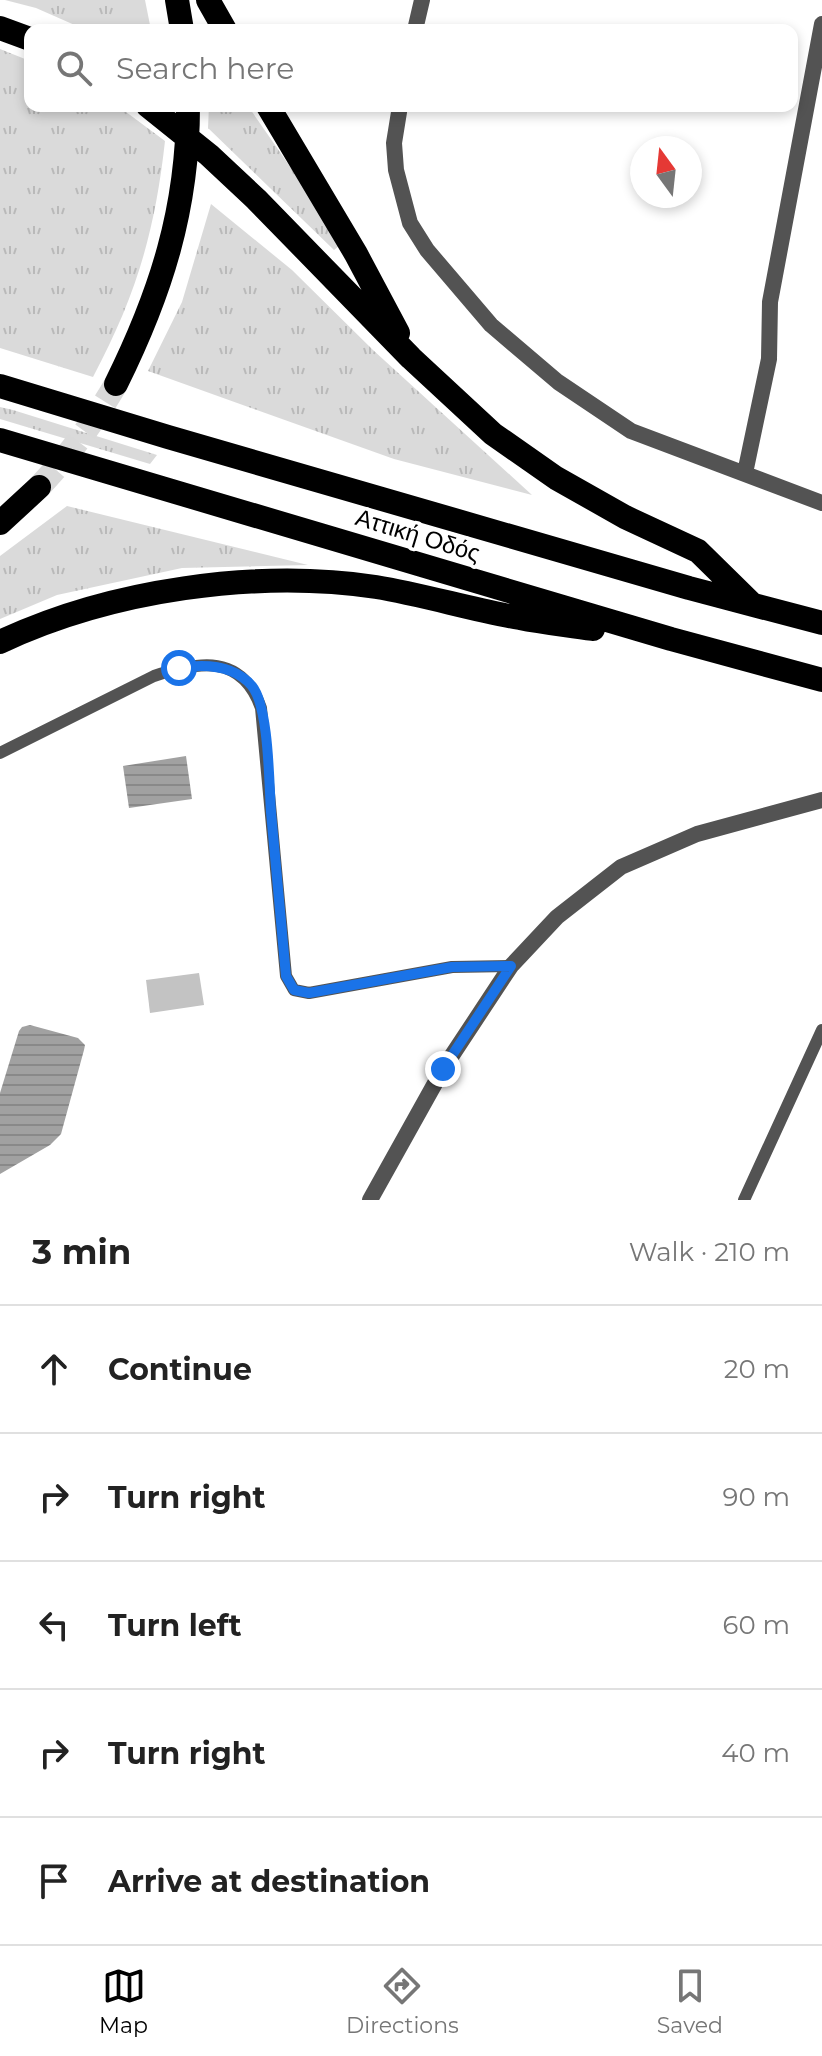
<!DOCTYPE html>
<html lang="en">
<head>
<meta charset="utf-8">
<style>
	:root { --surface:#fff; --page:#f6f6f6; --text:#222; --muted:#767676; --line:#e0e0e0; --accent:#000 }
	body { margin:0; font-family:Montserrat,sans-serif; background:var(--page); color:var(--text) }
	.compass { position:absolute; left:630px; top:136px; width:72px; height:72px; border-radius:50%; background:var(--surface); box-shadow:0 4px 12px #0003; rotate:345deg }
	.stop { position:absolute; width:24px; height:24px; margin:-18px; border:6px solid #1a73e8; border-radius:50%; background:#fff }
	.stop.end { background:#1a73e8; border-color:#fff; box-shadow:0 2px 8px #0008 }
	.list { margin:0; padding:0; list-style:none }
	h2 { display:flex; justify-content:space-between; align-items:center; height:104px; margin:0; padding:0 32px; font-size:34px }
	h2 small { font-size:26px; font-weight:400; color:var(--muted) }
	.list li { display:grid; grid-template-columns:52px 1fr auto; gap:24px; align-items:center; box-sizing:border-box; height:128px; padding:0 32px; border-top:2px solid var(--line) }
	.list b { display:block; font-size:30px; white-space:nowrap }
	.list em { font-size:26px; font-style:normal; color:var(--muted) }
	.icon { flex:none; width:44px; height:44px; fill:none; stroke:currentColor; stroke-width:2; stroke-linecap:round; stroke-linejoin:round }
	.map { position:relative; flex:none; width:822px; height:1200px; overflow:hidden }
	.search { position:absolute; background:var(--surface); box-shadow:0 4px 12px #0003; left:24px; right:24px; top:24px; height:88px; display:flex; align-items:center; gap:20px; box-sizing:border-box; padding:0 28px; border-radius:16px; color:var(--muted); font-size:30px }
	.sheet { height:744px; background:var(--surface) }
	nav { display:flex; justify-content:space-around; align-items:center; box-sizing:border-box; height:112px; border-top:2px solid var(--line); background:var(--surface); font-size:22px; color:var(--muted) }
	nav a { display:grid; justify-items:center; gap:4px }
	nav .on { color:var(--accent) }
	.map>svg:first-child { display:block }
	.grass { fill:url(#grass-tufts) }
	.water { fill:url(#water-rules) }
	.building { fill:#c3c3c3 }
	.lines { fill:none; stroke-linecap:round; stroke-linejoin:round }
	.motorway-tunnel { stroke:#d9d9d9; stroke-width:24; stroke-dasharray:24 12; stroke-linecap:butt }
	.service { stroke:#535353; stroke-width:12 }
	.minor { stroke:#535353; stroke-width:16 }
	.motorway { stroke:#000; stroke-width:24 }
	.route { stroke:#1a73e8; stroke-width:10 }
	.labels { text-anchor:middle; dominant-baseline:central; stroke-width:7; stroke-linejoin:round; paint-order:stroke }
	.street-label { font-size:24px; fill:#000; stroke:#fff }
</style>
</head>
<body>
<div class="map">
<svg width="822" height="1200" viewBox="0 0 822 1200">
	<defs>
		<pattern id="grass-tufts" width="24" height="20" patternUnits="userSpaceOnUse" patternTransform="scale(2)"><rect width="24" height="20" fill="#dadada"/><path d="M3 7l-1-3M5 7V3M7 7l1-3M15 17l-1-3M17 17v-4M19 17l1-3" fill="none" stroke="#b9b9b9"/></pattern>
		<pattern id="water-rules" width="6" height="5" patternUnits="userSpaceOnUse" patternTransform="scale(2)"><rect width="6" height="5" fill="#a1a1a1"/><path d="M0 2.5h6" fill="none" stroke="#898989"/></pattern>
	</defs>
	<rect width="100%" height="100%" fill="#fff"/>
	<!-- grass -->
	<path class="grass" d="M 5,0 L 145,0 L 151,30 L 86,30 L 36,8 Z
		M 0,49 L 30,61 L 30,106 L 118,106 L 165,141 C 155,232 136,296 93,377 L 0,348 Z
		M 209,106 L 248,106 L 343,243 L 334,250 L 208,128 Z
		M 211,204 L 292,270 L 373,350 L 532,495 L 394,459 L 148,371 L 182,302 Z
		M 0,407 L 13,410 L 157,455 L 150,464 L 0,419 Z
		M 67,506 L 308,565 L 182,568 L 57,595 L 0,619 L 0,556 Z"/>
	<!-- water -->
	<path class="water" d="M 186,756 L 192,799 L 129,808 L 123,766 Z
		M 30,1025 L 78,1038 L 85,1045 L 84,1050 L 61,1134 L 50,1145 L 0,1174 L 0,1093 L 19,1031 L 22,1027 Z"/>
	<!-- building -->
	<path class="building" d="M 199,973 L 204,1005 L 150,1013 L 146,980 Z"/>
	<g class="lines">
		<!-- motorway-tunnel -->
		<path class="motorway-tunnel" d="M 39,487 C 69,455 94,422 116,384"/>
		<!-- service -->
		<path class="service" d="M 0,753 L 154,676 C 199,661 242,654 261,708 L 286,976 L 294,990 L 309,993 L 452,967 L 511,966
			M 744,1200 L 822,1030"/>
		<!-- minor -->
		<path class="minor" d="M 415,30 L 422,0
			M 400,106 L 394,143 L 396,170 L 410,223 L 427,250 L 491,325 L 558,382 L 631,431 L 822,503
			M 745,473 L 769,359 L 770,302 L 822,24
			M 370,1200 L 443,1069 L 511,966 L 557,917 L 621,867 L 697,834 L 822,800"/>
		<!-- motorway -->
		<path class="motorway" d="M 177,0 L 182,30
			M 208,0 L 225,30
			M 0,28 L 30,39
			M 148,106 L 209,155 L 256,199 L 411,358 L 493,434 L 556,478 L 625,517 L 698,551 L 752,604
			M 268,106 L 356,254 L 398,333
			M 116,384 C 161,293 188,209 188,106
			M 0,386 L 168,437 L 689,588 L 822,623
			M 0,440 L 671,639 L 822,680
			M 0,523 L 39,487
			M 0,642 C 110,590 256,569 376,587 C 425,595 472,610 520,618 C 544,623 568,625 593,629"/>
	</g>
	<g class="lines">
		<!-- route -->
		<path class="route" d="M 179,668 C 204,664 233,664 252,686 C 269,707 269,783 271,812 C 276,867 281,922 286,976 L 294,990 L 309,993 L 452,967 L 511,966 L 443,1069"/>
	</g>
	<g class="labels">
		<!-- street labels -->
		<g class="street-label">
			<text transform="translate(418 535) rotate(17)">Αττική Οδός</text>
		</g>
	</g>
</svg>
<svg class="compass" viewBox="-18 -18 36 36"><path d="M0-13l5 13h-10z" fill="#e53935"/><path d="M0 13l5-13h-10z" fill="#767676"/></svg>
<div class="stop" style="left:179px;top:668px"></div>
<div class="stop end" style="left:443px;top:1069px"></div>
<div class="search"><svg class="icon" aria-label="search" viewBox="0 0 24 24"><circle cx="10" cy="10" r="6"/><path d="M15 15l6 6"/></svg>Search here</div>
</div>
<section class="sheet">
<h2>3 min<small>Walk · 210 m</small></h2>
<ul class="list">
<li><svg class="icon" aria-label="ahead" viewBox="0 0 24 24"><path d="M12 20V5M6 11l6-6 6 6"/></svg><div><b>Continue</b></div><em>20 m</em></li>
<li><svg class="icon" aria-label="right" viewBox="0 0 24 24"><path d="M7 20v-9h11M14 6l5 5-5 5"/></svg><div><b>Turn right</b></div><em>90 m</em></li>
<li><svg class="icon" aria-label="left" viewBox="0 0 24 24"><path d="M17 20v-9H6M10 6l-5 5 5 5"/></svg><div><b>Turn left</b></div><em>60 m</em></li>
<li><svg class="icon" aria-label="right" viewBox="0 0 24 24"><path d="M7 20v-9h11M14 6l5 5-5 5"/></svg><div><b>Turn right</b></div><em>40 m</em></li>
<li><svg class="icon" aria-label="arrive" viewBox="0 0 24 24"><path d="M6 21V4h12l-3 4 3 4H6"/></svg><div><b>Arrive at destination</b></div></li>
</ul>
</section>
<nav>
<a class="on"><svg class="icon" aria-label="map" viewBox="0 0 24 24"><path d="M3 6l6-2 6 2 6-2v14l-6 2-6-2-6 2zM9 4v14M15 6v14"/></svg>Map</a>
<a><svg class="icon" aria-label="directions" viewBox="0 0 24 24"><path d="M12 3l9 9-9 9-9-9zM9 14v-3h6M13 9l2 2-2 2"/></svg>Directions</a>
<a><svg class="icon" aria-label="saved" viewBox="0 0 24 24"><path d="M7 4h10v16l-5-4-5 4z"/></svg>Saved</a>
</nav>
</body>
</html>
